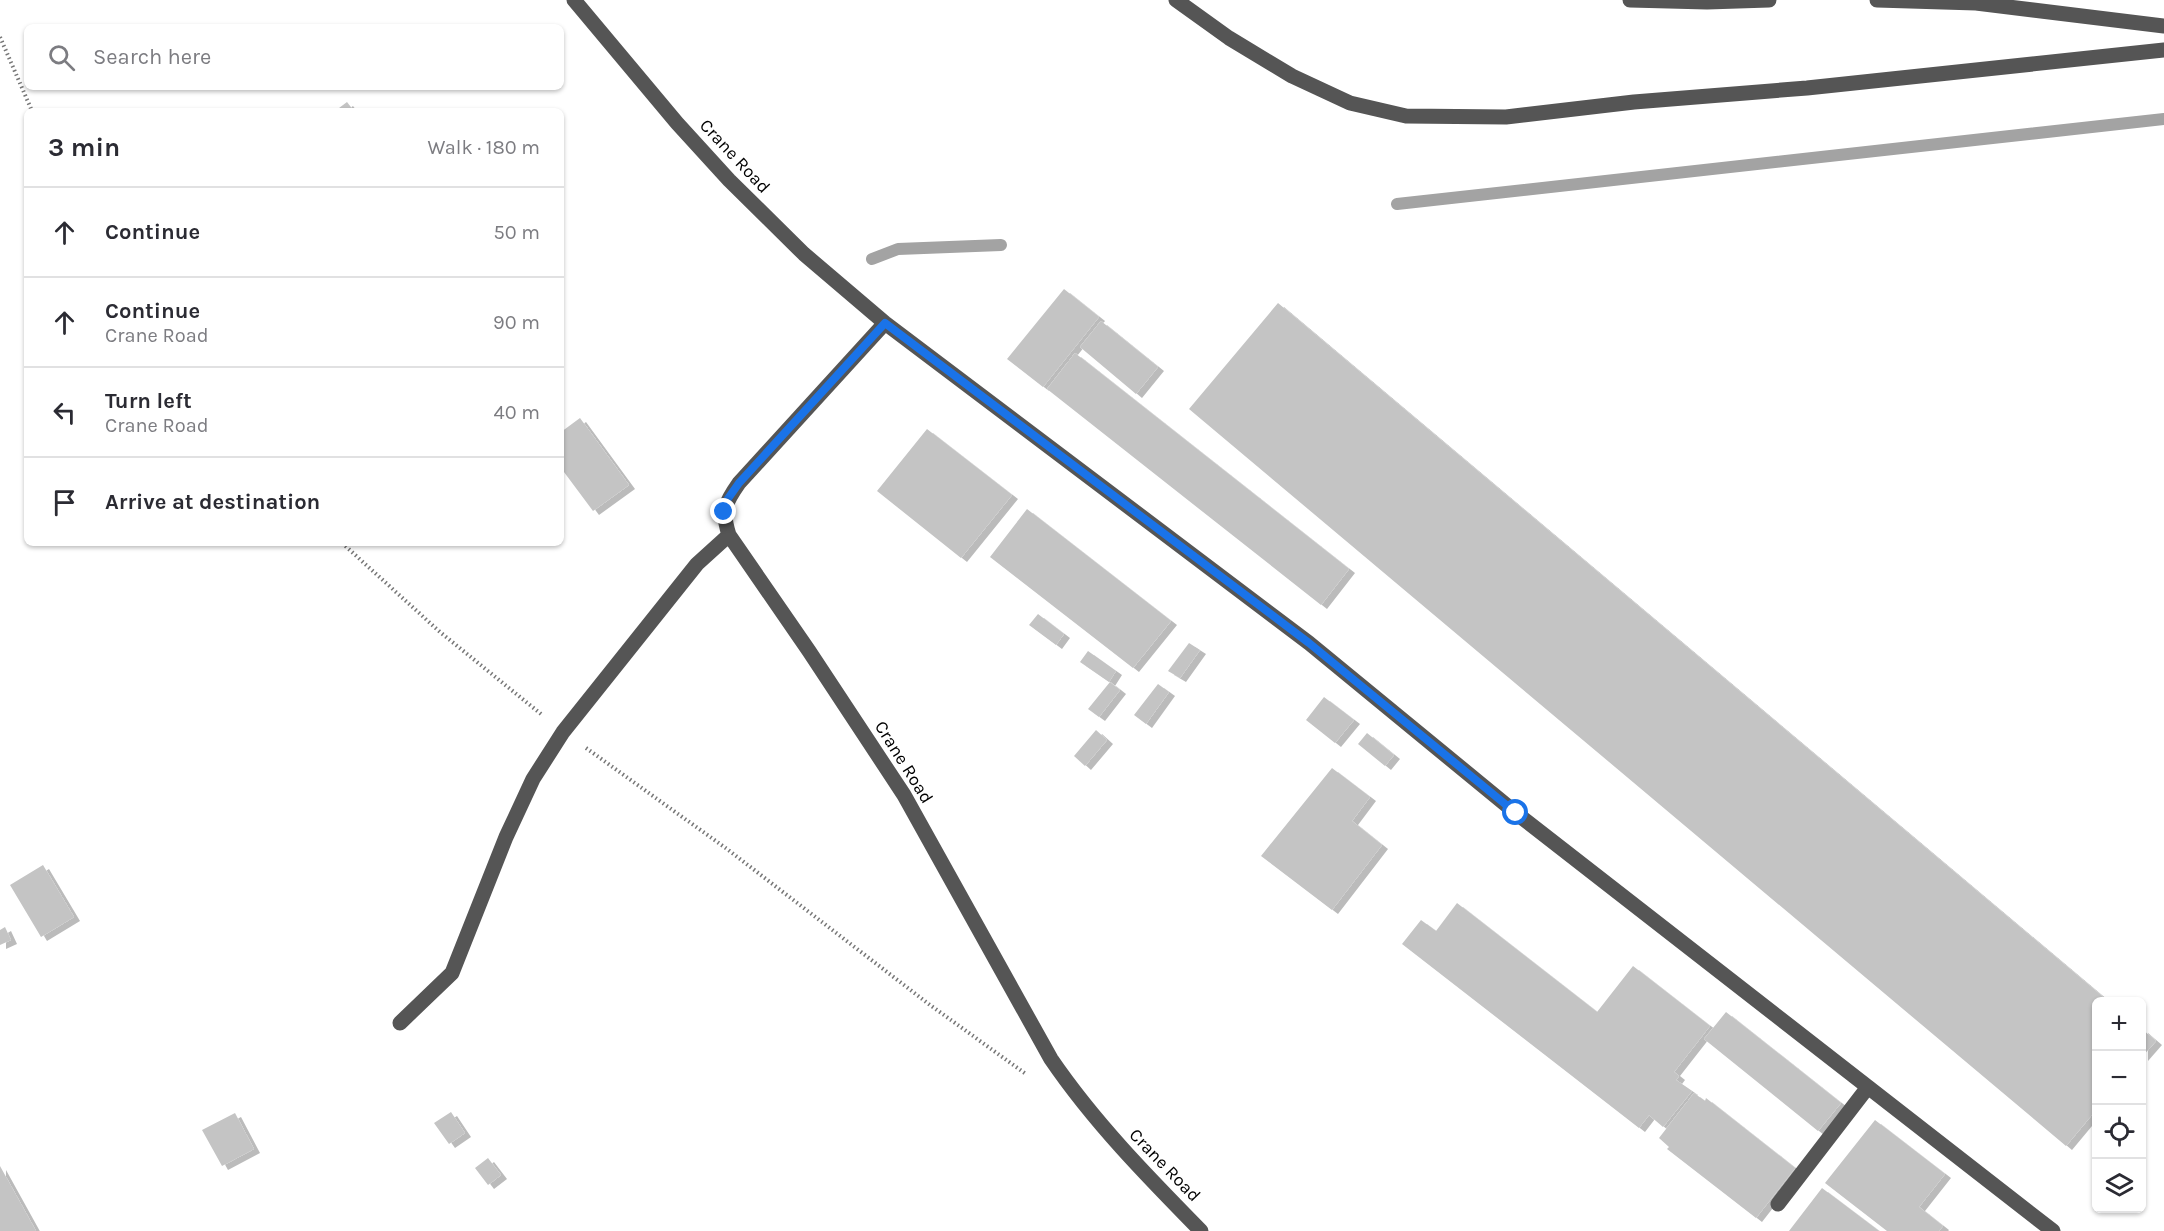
<!DOCTYPE html>
<html lang="en">
<head>
<meta charset="utf-8">
<style>
	:root { --surface:#fff; --page:#f7f7f7; --text:#2b2b33; --muted:#7c7c81; --line:#e1e1e2 }
	body { margin:0; font-family:Karla,sans-serif; background:var(--page); color:var(--text) }
	.controls { position:absolute; right:18px; bottom:18px; display:grid; overflow:hidden; border-radius:9px; box-shadow:0 2px 4px #0004 }
	.controls button { width:54px; height:54px; display:grid; place-items:center; padding:0; border:0; border-bottom:2px solid var(--line); background:var(--surface); color:var(--text); font:30px sans-serif }
	.stop { position:absolute; width:18px; height:18px; margin:-14px; border:4px solid #1a73e8; border-radius:50%; background:#fff }
	.stop.end { background:#1a73e8; border-color:#fff; box-shadow:0 2px 6px #0008 }
	.list { margin:0; padding:0; list-style:none }
	h2 { display:flex; justify-content:space-between; align-items:center; height:78px; margin:0; padding:0 24px; font-size:26px }
	h2 small { font-size:20px; font-weight:400; color:var(--muted) }
	.list li { display:grid; grid-template-columns:39px 1fr auto; gap:18px; align-items:center; box-sizing:border-box; height:90px; padding:0 24px; border-top:2px solid var(--line) }
	.list b { display:block; font-size:22px; white-space:nowrap }
	.list p { margin:0; font-size:20px; white-space:nowrap; color:var(--muted) }
	.list em { font-size:20px; font-style:normal; color:var(--muted) }
	.icon { flex:none; width:33px; height:33px; fill:none; stroke:currentColor; stroke-width:2; stroke-linecap:round; stroke-linejoin:round }
	.map { position:relative; flex:none; width:2164px; height:1231px; overflow:hidden }
	.search { position:absolute; background:var(--surface); box-shadow:0 2px 4px #0004; left:24px; top:24px; width:540px; height:66px; display:flex; align-items:center; gap:15px; box-sizing:border-box; padding:0 21px; border-radius:9px; color:var(--muted); font-size:22px }
	.panel { position:absolute; background:var(--surface); box-shadow:0 2px 4px #0004; left:24px; top:108px; width:540px; height:438px; border-radius:9px }
	.map>svg:first-child { display:block }
	.lines { fill:none; stroke-linecap:round; stroke-linejoin:round }
	.stream { stroke:#a3a3a3; stroke-width:12 }
	.building { fill:#c4c4c4; filter:url(#shadow) }
	.path { stroke:#777; stroke-width:4; stroke-dasharray:1.5 3; stroke-linecap:butt }
	.minor { stroke:#555; stroke-width:15 }
	.route { stroke:#1a73e8; stroke-width:8 }
	.labels { text-anchor:middle; dominant-baseline:central; stroke-width:4.5; stroke-linejoin:round; paint-order:stroke }
	.street-label { font-size:18px; fill:#000; stroke:#fff }
</style>
</head>
<body>
<div class="map">
<svg width="2164" height="1231" viewBox="0 0 2164 1231">
	<defs>
		<filter id="shadow"><feDropShadow dx="6" dy="4" stdDeviation="0" flood-color="#0004"/></filter>
	</defs>
	<rect width="100%" height="100%" fill="#fff"/>
	<g class="lines">
		<!-- stream -->
		<path class="stream" d="M 1397,204 L 2164,119
			M 872,259 L 898,249 L 1001,245"/>
	</g>
	<!-- building -->
	<path class="building" d="M 347,102 L 354,111 L 335,111 Z
		M 1064,289 L 1099,317 L 1043,387 L 1007,359 Z
		M 1278,303 L 2109,1002 L 2096,1002 L 2096,1110 L 2066,1146 L 1189,409 Z
		M 1101,321 L 1158,367 L 1136,394 L 1080,347 Z
		M 1075,353 L 1349,569 L 1321,605 L 1047,389 Z
		M 580,418 L 629,485 L 593,511 L 561,468 L 561,432 Z
		M 927,429 L 1012,495 L 961,558 L 877,491 Z
		M 1027,509 L 1171,621 L 1133,668 L 990,557 Z
		M 1038,614 L 1064,634 L 1056,645 L 1029,625 Z
		M 1189,643 L 1200,650 L 1180,678 L 1168,671 Z
		M 1088,651 L 1116,671 L 1109,682 L 1080,662 Z
		M 1110,682 L 1120,690 L 1099,717 L 1088,709 Z
		M 1158,684 L 1169,692 L 1146,724 L 1134,715 Z
		M 1324,697 L 1354,720 L 1335,743 L 1306,720 Z
		M 1096,730 L 1107,740 L 1085,766 L 1074,756 Z
		M 1367,733 L 1394,755 L 1385,766 L 1358,744 Z
		M 1332,768 L 1370,797 L 1352,821 L 1382,845 L 1332,910 L 1261,856 Z
		M 43,865 L 74,917 L 41,937 L 10,885 Z
		M 1457,903 L 1597,1012 L 1633,966 L 1710,1026 L 1674,1072 L 1679,1076 L 1676,1080 L 1692,1091 L 1663,1127 L 1649,1115 L 1639,1128 L 1402,944 L 1421,920 L 1436,931 Z
		M 5,927 L 11,940 L 0,945 L 0,930 Z
		M 1726,1012 L 1841,1103 L 1818,1131 L 1704,1039 Z
		M 2142,1029 L 2156,1041 L 2142,1057 Z
		M 1694,1093 L 1705,1101 L 1706,1098 L 1795,1168 L 1756,1218 L 1667,1149 L 1669,1147 L 1659,1138 Z
		M 451,1112 L 465,1133 L 449,1144 L 434,1123 Z
		M 235,1113 L 254,1149 L 222,1166 L 202,1130 Z
		M 1875,1120 L 1945,1174 L 1919,1207 L 1943,1226 L 1939,1231 L 1887,1231 L 1825,1183 Z
		M 488,1158 L 501,1175 L 488,1185 L 475,1168 Z
		M 0,1166 L 36,1231 L 0,1231 Z
		M 1822,1188 L 1879,1231 L 1789,1231 Z"/>
	<g class="lines">
		<!-- path -->
		<path class="path" d="M 0,37 L 32,111
			M 342,543 L 440,632 L 541,714
			M 586,748 L 727,849 L 930,1005 L 1026,1074"/>
		<!-- minor -->
		<path class="minor" d="M 574,0 L 677,123 L 729,180 L 804,254 L 885,323 L 1309,643 L 1516,813 L 2053,1231
			M 1176,0 L 1229,38 L 1292,76 L 1350,103 L 1406,116 L 1506,117 L 1634,102 L 1807,88 L 2164,50
			M 1630,0 L 1707,2 L 1769,0
			M 1877,0 L 1976,3 L 2164,26
			M 885,323 L 739,483 C 725,503 721,510 729,535 L 809,651 L 904,795 L 1051,1059 C 1094,1122 1147,1176 1201,1231
			M 400,1023 L 452,973 L 506,837 L 533,779 L 563,732 L 697,564 L 729,535
			M 1778,1204 L 1868,1087"/>
	</g>
	<g class="lines">
		<!-- route -->
		<path class="route" d="M 724,512 L 727,500 L 739,483 L 885,323 L 1309,643 L 1516,813"/>
	</g>
	<g class="labels">
		<!-- street labels -->
		<g class="street-label">
			<text transform="translate(735 156) rotate(47)">Crane Road</text>
			<text transform="translate(904 762) rotate(58)">Crane Road</text>
			<text transform="translate(1165 1165) rotate(46)">Crane Road</text>
		</g>
	</g>
</svg>
<div class="controls">
<button>+</button>
<button>−</button>
<button><svg class="icon" aria-label="locate" viewBox="0 0 24 24"><circle cx="12" cy="12" r="6"/><path d="M12 2v4M12 18v4M2 12h4M18 12h4"/></svg></button>
<button><svg class="icon" aria-label="layers" viewBox="0 0 24 24"><path d="M12 4l9 5-9 5-9-5zM3 14l9 5 9-5"/></svg></button>
</div>
<div class="stop" style="left:1516px;top:813px"></div>
<div class="stop end" style="left:724px;top:512px"></div>
<div class="search"><svg class="icon" aria-label="search" viewBox="0 0 24 24"><circle cx="10" cy="10" r="6"/><path d="M15 15l6 6"/></svg>Search here</div>
<section class="panel">
<h2>3 min<small>Walk · 180 m</small></h2>
<ul class="list">
<li><svg class="icon" aria-label="ahead" viewBox="0 0 24 24"><path d="M12 20V5M6 11l6-6 6 6"/></svg><div><b>Continue</b></div><em>50 m</em></li>
<li><svg class="icon" aria-label="ahead" viewBox="0 0 24 24"><path d="M12 20V5M6 11l6-6 6 6"/></svg><div><b>Continue</b><p>Crane Road</p></div><em>90 m</em></li>
<li><svg class="icon" aria-label="left" viewBox="0 0 24 24"><path d="M17 20v-9H6M10 6l-5 5 5 5"/></svg><div><b>Turn left</b><p>Crane Road</p></div><em>40 m</em></li>
<li><svg class="icon" aria-label="arrive" viewBox="0 0 24 24"><path d="M6 21V4h12l-3 4 3 4H6"/></svg><div><b>Arrive at destination</b></div></li>
</ul>
</section>
</div>
</body>
</html>
